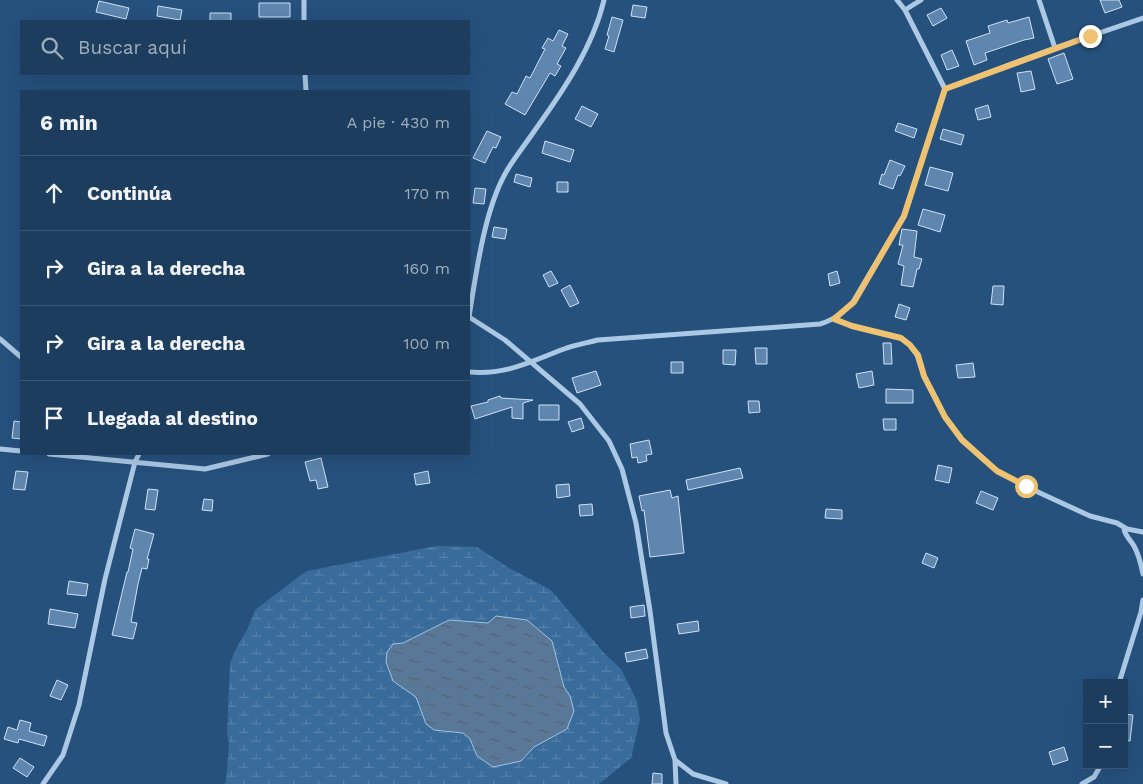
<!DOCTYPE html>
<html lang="es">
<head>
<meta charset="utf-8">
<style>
	:root { --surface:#1c3d5e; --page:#294867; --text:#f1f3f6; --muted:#a0aebc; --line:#3a5673 }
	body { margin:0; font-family:"Work Sans",sans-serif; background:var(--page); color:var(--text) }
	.controls { position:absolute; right:15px; bottom:15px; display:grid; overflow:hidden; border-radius:0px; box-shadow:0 5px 20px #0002 }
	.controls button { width:45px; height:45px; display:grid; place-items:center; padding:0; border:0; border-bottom:1px solid var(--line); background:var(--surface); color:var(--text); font:25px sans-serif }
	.stop { position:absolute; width:15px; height:15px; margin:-11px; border:4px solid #eec270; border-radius:50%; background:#fff }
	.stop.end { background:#eec270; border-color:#fff; box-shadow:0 1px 5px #0008 }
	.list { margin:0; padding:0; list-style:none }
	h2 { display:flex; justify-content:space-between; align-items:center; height:65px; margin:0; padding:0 20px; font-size:21px }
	h2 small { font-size:16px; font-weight:400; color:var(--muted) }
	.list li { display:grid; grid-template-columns:32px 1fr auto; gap:15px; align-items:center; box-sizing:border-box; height:75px; padding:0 20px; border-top:1px solid var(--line) }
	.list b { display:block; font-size:19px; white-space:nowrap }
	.list em { font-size:16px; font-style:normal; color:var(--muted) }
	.icon { flex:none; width:28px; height:28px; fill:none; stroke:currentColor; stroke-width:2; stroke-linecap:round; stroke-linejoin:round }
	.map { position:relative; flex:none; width:1143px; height:784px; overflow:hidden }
	.search { position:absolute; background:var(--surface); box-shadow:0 5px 20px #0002; left:20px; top:20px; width:450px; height:55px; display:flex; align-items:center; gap:12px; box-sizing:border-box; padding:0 18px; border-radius:0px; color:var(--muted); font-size:19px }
	.panel { position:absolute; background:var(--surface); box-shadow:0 5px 20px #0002; left:20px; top:90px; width:450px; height:365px; border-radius:0px }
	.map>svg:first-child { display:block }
	.wetland { fill:url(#wetland-marsh); fill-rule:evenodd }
	.water { fill:url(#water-ripples); stroke:#9fc4e6 }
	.building { fill:#5e86ae; stroke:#cee1f4 }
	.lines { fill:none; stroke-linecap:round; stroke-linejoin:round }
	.street { stroke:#abc8e5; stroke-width:5 }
	.route { stroke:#eec270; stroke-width:6 }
</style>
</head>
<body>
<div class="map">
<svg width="1143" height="784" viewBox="0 0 1143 784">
	<defs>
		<pattern id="wetland-marsh" width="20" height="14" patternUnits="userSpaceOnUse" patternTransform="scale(1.25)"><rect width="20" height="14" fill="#396b9b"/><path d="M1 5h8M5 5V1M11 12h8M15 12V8" fill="none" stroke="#5781aa"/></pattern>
		<pattern id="water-ripples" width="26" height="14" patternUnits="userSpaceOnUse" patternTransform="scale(1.25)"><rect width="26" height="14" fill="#597898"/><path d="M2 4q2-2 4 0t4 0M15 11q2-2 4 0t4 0" fill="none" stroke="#526272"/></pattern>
	</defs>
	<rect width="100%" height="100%" fill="#26517d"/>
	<!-- wetland -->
	<path class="wetland" d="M 436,546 L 477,547 L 509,568 L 551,590 L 605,654 L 621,669 L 637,701 L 640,720 L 631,758 L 599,784 L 224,784 L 226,781 L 229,743 L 227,734 L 230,663 L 238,645 L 248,628 L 255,610 L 298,577 L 307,571 ZM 449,620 L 488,623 L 564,687 L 570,696 L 567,729 L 534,747 L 521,761 L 477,756 L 470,739 L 463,733 L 434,730 L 426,724 L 416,697 L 393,681 L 393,644 L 403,643 Z"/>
	<!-- water -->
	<path class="water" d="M 496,616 L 527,620 L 552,641 L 564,687 L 570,696 L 574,711 L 567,729 L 534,747 L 521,761 L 493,767 L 477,756 L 470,739 L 463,733 L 434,730 L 426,724 L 416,697 L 393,681 L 386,662 L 387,652 L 393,644 L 403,643 L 449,620 L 488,623 Z"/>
	<!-- building -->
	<path class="building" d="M 1100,0 L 1119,0 L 1122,7 L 1105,13 Z
		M 99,1 L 129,8 L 126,19 L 96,12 Z
		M 259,3 L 290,3 L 290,17 L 259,17 Z
		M 633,5 L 647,7 L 645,18 L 631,16 Z
		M 158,6 L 182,10 L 180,20 L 157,16 Z
		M 941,8 L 947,18 L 933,26 L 927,15 Z
		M 210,13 L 231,13 L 231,21 L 210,21 Z
		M 612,17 L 623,20 L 614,52 L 605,49 L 609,36 L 607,35 Z
		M 1029,17 L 1034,38 L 1024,40 L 985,53 L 987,60 L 974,65 L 966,41 L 990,33 L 988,26 L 1007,20 L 1008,23 Z
		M 559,30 L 568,34 L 562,46 L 566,48 L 557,64 L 561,66 L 555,76 L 550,73 L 525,115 L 505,104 L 512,92 L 517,94 L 526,76 L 530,78 L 545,49 L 542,48 L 548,38 L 553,41 Z
		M 952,50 L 959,66 L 947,70 L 941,55 Z
		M 1064,53 L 1073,79 L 1057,84 L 1048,59 Z
		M 1031,71 L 1035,89 L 1021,92 L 1017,73 Z
		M 988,105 L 991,117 L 978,120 L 975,109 Z
		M 582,106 L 598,114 L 591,127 L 575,119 Z
		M 898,123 L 917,129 L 914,138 L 895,131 Z
		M 943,129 L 964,135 L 961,145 L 940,139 Z
		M 487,131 L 501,137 L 496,148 L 493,147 L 485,163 L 473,158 Z
		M 545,141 L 574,150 L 570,162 L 542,153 Z
		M 890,160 L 905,166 L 900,176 L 898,175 L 893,189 L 879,184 L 882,174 L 884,175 Z
		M 930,167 L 953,173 L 948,191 L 925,185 Z
		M 516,174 L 532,178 L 530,187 L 514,182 Z
		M 557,182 L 568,182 L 568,192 L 557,192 Z
		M 475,188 L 486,189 L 484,204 L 473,203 Z
		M 923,209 L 945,215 L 940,232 L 918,225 Z
		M 494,227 L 507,229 L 505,239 L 492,237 Z
		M 902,229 L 917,231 L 914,257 L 922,259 L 919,269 L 917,269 L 913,287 L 901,285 L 904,266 L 898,264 L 903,245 L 899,245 Z
		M 551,271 L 558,283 L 549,287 L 543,275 Z
		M 837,271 L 840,283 L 830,286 L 828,274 Z
		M 570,285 L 579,303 L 570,307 L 561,290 Z
		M 993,286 L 1004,286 L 1003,305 L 991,304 Z
		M 899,304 L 910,308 L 906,320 L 895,317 Z
		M 883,343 L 891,343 L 892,364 L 884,364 Z
		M 755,348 L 767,348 L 767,364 L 756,364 Z
		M 723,350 L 736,350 L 735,365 L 723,364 Z
		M 671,362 L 683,362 L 683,373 L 671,373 Z
		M 973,363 L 975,377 L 958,378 L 956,365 Z
		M 596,371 L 601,385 L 577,393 L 572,378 Z
		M 872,371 L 874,385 L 859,388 L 856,374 Z
		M 886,389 L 913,390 L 913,403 L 886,403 Z
		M 500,396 L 501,398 L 533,400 L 523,403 L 523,419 L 512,418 L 512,407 L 475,419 L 471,406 L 488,402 L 488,400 Z
		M 748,401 L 759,401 L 760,412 L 749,413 Z
		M 539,405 L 559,405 L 559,420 L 539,420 Z
		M 581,418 L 584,428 L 572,432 L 568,422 Z
		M 883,419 L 896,419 L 896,430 L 884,430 Z
		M 14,421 L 21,422 L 21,439 L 12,438 Z
		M 649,440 L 652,454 L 646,455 L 647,461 L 638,463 L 637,457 L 632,458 L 630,444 Z
		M 321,458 L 328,487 L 318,489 L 316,480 L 310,481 L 305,462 Z
		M 938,465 L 952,468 L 949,483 L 935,480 Z
		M 740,468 L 743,478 L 688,490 L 686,480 Z
		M 16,471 L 28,472 L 25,490 L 13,489 Z
		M 428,471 L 430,483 L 416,485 L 414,474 Z
		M 569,484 L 570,496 L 557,498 L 556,485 Z
		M 148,489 L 158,490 L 155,510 L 145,509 Z
		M 670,490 L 672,498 L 678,496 L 684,553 L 650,557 L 644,510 L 642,511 L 639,496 Z
		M 981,491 L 998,498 L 993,510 L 976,503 Z
		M 204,499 L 213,500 L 212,511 L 202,510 Z
		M 592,504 L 593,515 L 580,516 L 579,505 Z
		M 826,509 L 842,510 L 842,519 L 825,518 Z
		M 135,529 L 154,534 L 147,559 L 149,559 L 147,569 L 142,568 L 138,584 L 131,622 L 137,623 L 133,639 L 112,635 L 127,572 L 128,572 L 133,549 L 130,548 Z
		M 926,553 L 938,558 L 934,568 L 922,563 Z
		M 69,581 L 88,584 L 86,596 L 67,594 Z
		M 644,605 L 645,616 L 631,618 L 630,607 Z
		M 50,609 L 78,614 L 75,628 L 48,624 Z
		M 698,621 L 699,631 L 679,634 L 677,624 Z
		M 646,649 L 648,658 L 627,662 L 625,653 Z
		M 57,680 L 68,685 L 61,700 L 50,696 Z
		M 1124,714 L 1133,715 L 1130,741 L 1124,740 Z
		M 20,720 L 31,723 L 29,731 L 47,736 L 44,746 L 19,739 L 18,743 L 4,739 L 8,727 L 17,730 Z
		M 1064,747 L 1068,760 L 1053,765 L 1049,752 Z
		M 20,758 L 34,767 L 27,777 L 13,768 Z
		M 653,773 L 662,774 L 662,784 L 652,784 Z"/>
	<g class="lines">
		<!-- street -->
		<path class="street" d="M 304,0 L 304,21
			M 1039,0 L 1055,48
			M 905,10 L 921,0
			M 305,74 L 306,91
			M 945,89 L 1055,48 L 1143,18
			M 469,317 L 505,340 L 580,404 L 609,441 L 622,469 L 636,523 L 650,611 L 666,733 L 675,760 L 676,784
			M 469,317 C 476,274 484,212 505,174 C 513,159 525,145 535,130 C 563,91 593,47 604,0
			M 834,319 L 852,326 L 901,338 L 910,345 L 917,355 L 924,376 L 945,417 L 962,439 L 997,471 L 1040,493 L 1090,516 L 1117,523 L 1127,529 L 1143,532
			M 0,339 L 21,357
			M 469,372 C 507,375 529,362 564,349 C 574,345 587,343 598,340 L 820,324 C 836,319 842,313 853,302 L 904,216 L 945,89 L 905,10 L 897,0
			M 0,449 L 21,451
			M 49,454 L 205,469 L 268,454
			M 1124,528 C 1124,535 1130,539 1134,546 C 1139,555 1141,564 1143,574
			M 1119,683 L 1141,612 L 1143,600
			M 675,760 L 693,774 L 726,784
			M 43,784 L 63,755 L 79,705 L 105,579 L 135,462 L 139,454
			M 1082,784 L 1094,777 L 1101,765"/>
	</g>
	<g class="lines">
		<!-- route -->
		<path class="route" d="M 1026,486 L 997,471 L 962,440 L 945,417 L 924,376 L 918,355 L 910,345 L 901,338 L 852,326 L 834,319 L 854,302 L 904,216 L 945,89 L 1090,36"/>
	</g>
</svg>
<div class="controls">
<button>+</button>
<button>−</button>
</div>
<div class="stop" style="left:1026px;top:486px"></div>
<div class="stop end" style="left:1090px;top:36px"></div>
<div class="search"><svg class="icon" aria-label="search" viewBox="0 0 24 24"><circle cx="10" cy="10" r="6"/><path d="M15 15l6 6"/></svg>Buscar aquí</div>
<section class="panel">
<h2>6 min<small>A pie · 430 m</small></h2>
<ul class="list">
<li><svg class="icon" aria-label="ahead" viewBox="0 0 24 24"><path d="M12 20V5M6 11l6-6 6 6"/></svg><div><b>Continúa</b></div><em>170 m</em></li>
<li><svg class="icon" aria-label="right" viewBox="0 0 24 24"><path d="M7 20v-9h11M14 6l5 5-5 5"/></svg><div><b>Gira a la derecha</b></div><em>160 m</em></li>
<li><svg class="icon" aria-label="right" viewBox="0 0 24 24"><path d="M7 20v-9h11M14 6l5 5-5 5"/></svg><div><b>Gira a la derecha</b></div><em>100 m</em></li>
<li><svg class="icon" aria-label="arrive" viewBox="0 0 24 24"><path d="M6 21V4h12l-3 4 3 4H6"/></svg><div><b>Llegada al destino</b></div></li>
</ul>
</section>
</div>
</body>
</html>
